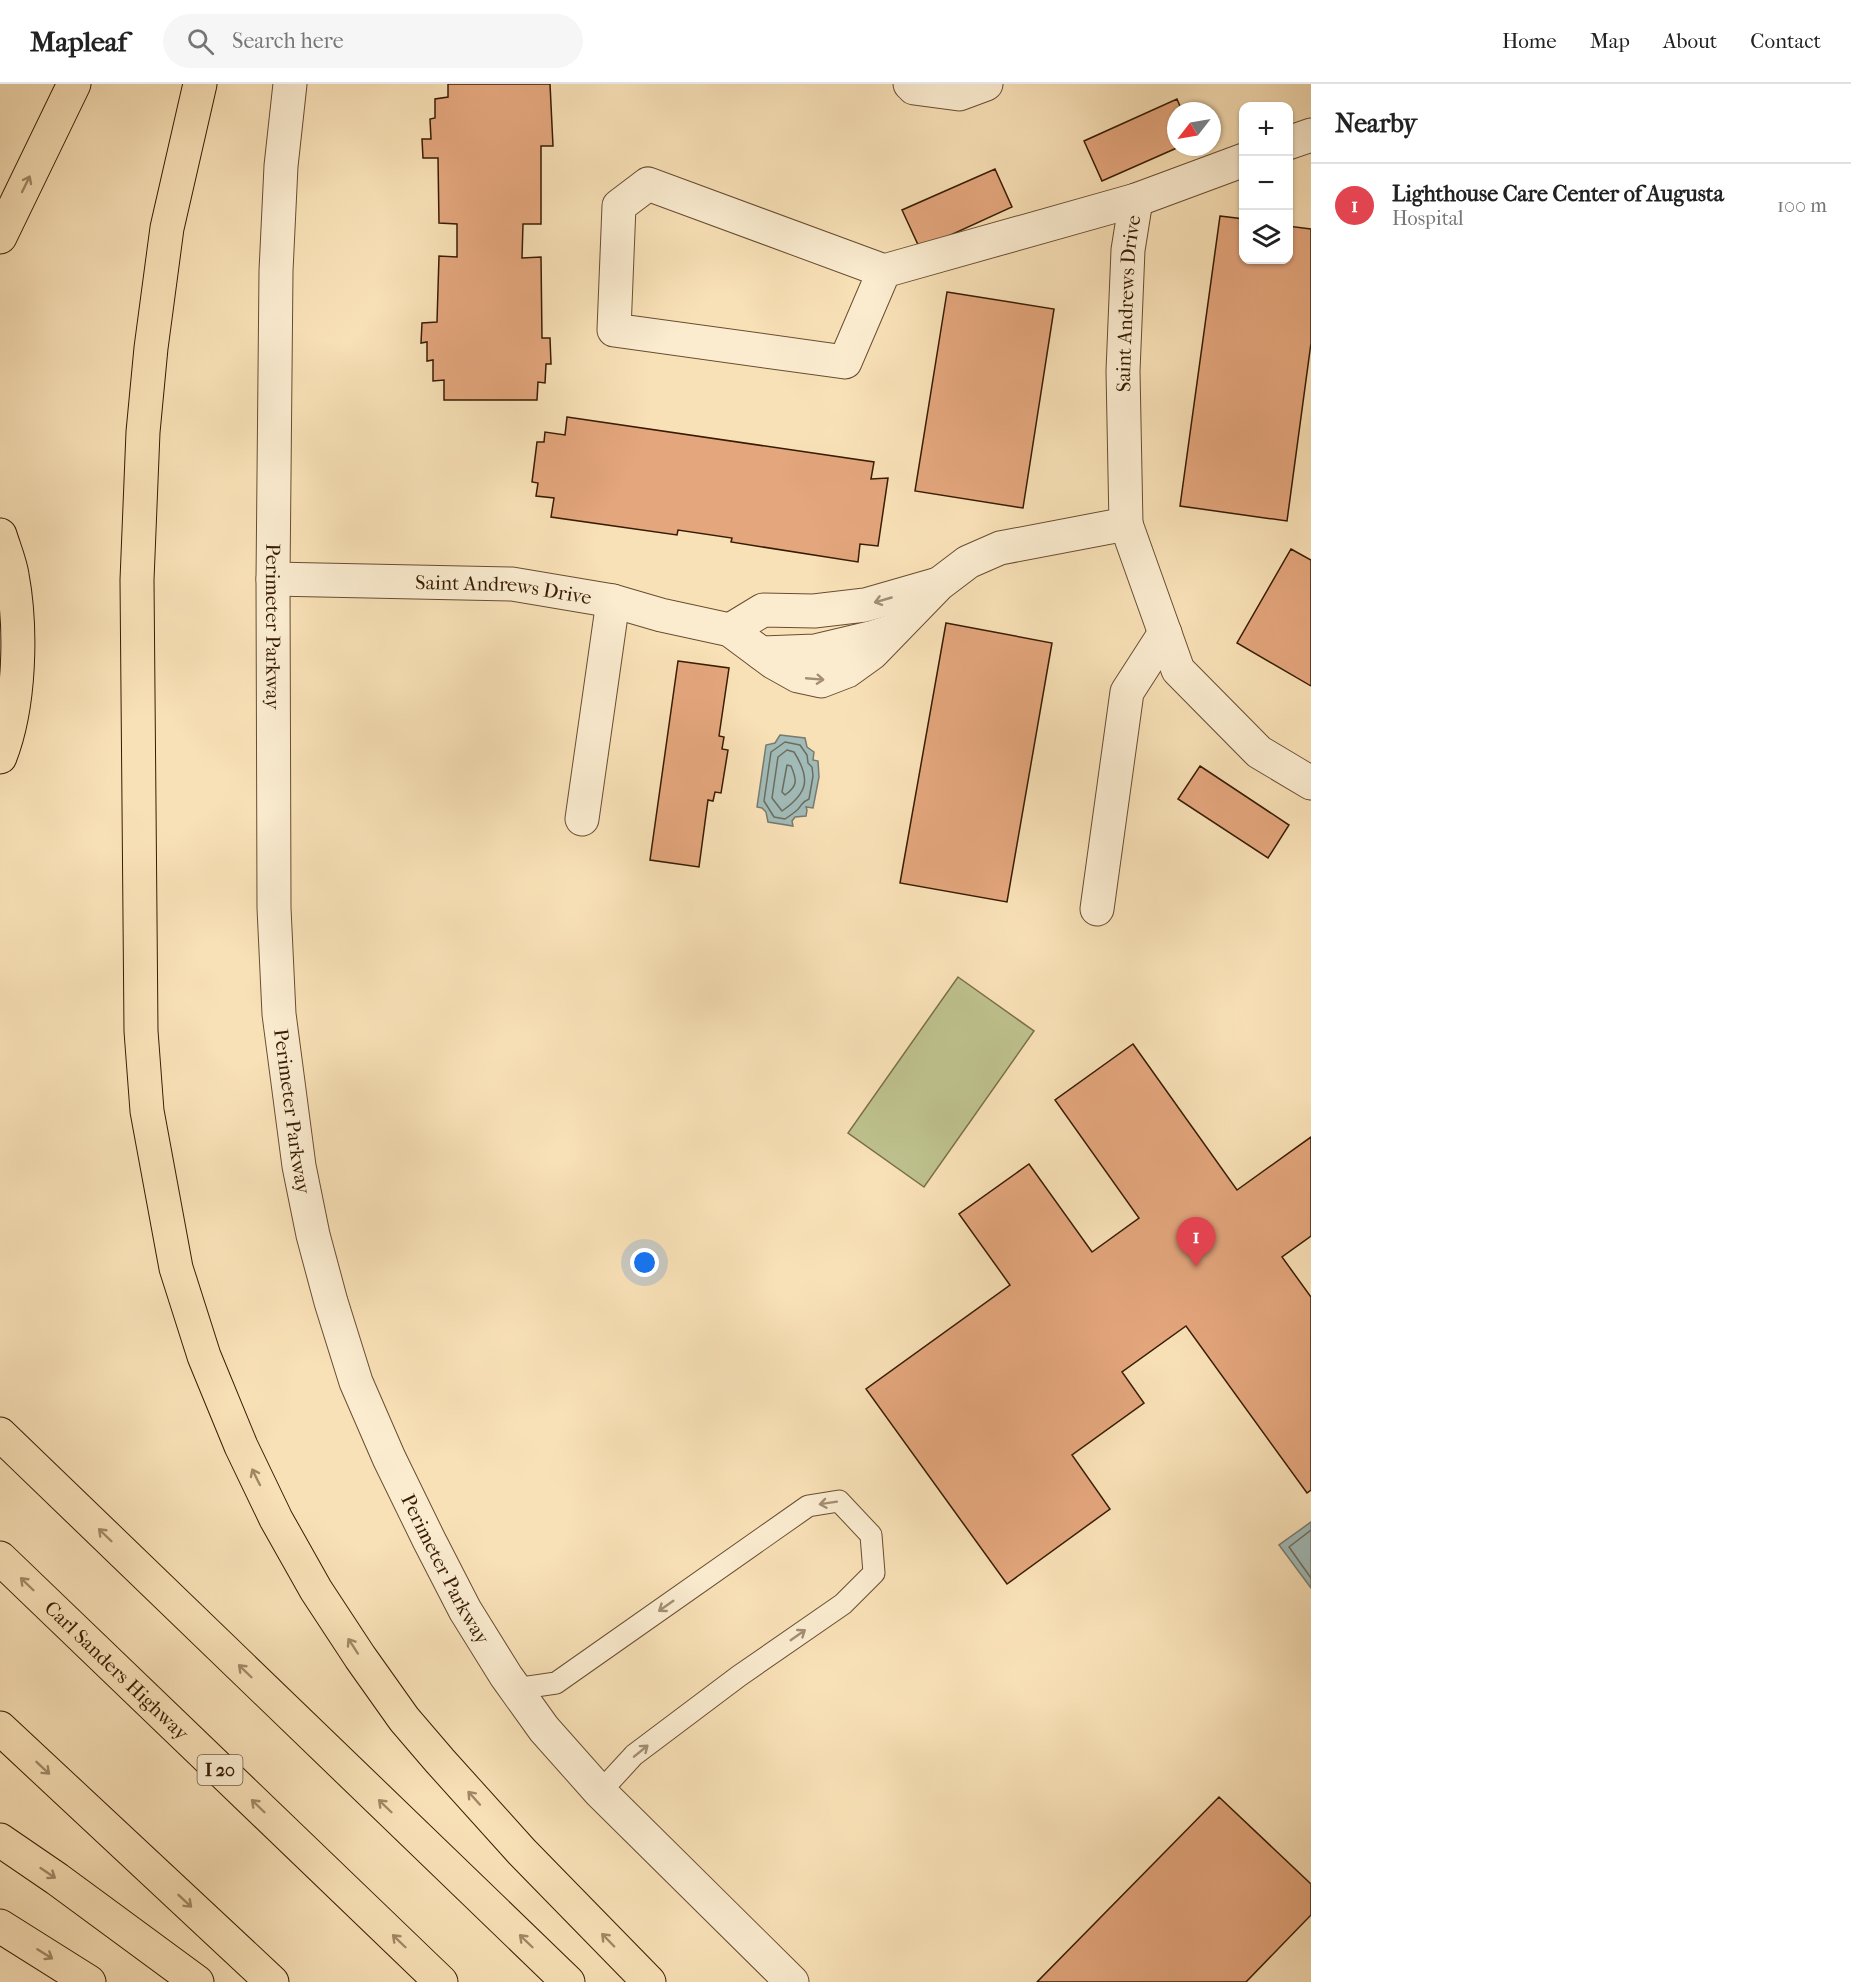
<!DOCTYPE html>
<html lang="en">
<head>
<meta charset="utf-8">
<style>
	:root { --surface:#fff; --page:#f6f6f6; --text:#222; --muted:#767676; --line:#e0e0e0; --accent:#1a73e8 }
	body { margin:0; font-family:"IM FELL French Canon",serif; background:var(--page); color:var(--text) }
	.controls { position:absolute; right:18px; top:18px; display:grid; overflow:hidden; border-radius:12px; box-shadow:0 2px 4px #0004 }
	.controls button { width:54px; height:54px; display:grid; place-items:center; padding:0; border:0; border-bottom:2px solid var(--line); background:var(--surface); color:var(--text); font:30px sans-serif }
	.compass { position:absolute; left:1167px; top:18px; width:54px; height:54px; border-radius:50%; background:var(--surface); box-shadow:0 2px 4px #0004; rotate:239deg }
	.you { position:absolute; left:645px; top:1179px; width:21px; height:21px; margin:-15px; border:4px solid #fff; border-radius:50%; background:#1a73e8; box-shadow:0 0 0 9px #1a73e833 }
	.badge { display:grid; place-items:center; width:39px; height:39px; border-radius:50%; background:var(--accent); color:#fff; font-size:20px; font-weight:700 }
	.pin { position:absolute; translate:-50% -50px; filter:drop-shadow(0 2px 3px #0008) }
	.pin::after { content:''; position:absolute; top:32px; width:21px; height:18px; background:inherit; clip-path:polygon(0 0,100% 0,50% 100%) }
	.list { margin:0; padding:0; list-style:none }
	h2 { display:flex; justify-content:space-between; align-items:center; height:78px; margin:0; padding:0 24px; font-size:26px }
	h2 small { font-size:20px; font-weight:400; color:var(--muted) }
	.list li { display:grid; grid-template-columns:39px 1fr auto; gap:18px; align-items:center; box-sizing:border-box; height:84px; padding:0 24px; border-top:2px solid var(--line) }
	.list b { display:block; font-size:22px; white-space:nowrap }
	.list p { margin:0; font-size:20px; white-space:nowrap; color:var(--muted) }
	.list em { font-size:20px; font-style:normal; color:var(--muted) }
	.icon { flex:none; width:33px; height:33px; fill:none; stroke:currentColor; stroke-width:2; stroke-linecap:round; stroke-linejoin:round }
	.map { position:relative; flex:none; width:1311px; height:1898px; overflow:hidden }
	header { display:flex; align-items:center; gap:36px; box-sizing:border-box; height:84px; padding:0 30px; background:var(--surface); border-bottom:2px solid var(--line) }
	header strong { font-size:28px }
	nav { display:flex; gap:33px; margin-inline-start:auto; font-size:21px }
	.search { width:420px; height:54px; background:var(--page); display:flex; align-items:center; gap:15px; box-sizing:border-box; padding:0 21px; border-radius:33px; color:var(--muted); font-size:22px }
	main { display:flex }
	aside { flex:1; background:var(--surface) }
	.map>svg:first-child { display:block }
	.green { fill:#bec28e; stroke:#7a6f49; stroke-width:1.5 }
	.water { fill:#a1bbb8; stroke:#777b70; stroke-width:1.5 }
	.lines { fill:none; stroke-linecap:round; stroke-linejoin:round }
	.shore { stroke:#6c6c5e; stroke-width:1.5 }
	.building { fill:#e4a67d; stroke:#371c04; stroke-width:1.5 }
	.lane-casing { stroke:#684d31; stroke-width:23 }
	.street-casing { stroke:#684d31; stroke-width:35 }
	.highway-casing { stroke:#371c04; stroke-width:35 }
	.lane { stroke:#fbecd0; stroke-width:21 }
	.street { stroke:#fbecd0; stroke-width:33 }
	.highway { stroke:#f9e1b7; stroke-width:33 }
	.oneway { stroke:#a28866 }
	.oneway2 { stroke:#a38e74 }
	.labels { text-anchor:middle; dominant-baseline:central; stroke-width:4.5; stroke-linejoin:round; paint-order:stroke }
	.shield { fill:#fbecd0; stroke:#725a41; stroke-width:1.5 }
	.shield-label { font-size:18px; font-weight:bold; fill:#371c04 }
	.street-label { font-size:20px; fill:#371c04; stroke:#fbecd0 }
</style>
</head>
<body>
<header>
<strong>Mapleaf</strong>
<div class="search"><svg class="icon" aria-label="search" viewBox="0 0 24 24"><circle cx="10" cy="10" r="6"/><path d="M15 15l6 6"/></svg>Search here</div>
<nav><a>Home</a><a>Map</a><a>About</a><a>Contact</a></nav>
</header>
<main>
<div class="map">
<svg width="1311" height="1898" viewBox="0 0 1311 1898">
	<rect width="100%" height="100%" fill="#f9e1b7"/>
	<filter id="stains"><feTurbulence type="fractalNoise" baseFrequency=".00333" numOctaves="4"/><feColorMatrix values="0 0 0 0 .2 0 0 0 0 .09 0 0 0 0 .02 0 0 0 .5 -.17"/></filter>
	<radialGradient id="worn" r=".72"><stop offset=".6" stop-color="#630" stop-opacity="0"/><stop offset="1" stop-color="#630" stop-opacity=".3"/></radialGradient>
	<!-- green -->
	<path class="green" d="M 958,893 L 1034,947 L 924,1103 L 848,1049 Z"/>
	<!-- water -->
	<path class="water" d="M 780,651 L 805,654 L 807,663 L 814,668 L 813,676 L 818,677 L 819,693 L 813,724 L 806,723 L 807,726 L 806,732 L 795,733 L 792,737 L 793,742 L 768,738 L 766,728 L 762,724 L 757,723 L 766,661 L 775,659 Z
		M 1311,1438 L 1311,1504 L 1279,1461 Z"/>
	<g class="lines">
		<!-- shore -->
		<path class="shore" d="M 785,658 L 800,661 L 807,671 L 808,679 L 812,683 L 813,692 L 809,715 C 802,718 803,719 799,724 C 798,726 788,733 785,735 L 774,733 L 764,717 L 771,668 Z
			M 787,666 L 794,668 C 811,695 808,709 782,727 L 772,714 L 778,673 Z
			M 787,681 L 791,682 C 797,696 798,702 785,711 L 782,708 Z
			M 1311,1446 L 1289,1463 L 1311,1494"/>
	</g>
	<!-- building -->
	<path class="building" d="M 448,0 L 550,0 L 553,62 L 541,62 L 541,140 L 523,140 L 522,174 L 541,173 L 542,254 L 550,254 L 551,280 L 546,280 L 545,299 L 538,298 L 537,316 L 444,316 L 444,296 L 433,297 L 433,276 L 427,277 L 427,258 L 421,259 L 422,239 L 437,238 L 439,172 L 457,173 L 457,140 L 439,139 L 438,74 L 423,74 L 422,55 L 431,55 L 430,35 L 435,34 L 435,15 L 448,13 Z
		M 1177,15 L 1182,27 L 1176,27 L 1176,63 L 1179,63 L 1102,97 L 1084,57 Z
		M 995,85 L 1012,123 L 920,165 L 902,126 Z
		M 1220,132 L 1244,135 L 1244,176 L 1288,176 L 1288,142 L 1311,145 L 1311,259 L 1287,437 L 1180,422 Z
		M 947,208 L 1054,225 L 1023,424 L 915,407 Z
		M 567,333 L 874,378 L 871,395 L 888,394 L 878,462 L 860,460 L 858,478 L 731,458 L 732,454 L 678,446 L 677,451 L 551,433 L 554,414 L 536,412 L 538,399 L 532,398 L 537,358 L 544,358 L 545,348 L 565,351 Z
		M 1291,465 L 1311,476 L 1311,602 L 1237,559 Z
		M 946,539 L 1052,559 L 1007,818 L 900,799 Z
		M 678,577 L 729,584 L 719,652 L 724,653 L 722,665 L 728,666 L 721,709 L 715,708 L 713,717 L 708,716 L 699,783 L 650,776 Z
		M 1200,682 L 1289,741 L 1268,774 L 1178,715 Z
		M 1133,960 L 1237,1106 L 1311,1053 L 1311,1152 L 1282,1173 L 1311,1213 L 1311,1406 L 1307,1409 L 1186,1242 L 1122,1288 L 1144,1319 L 1072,1371 L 1110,1425 L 1007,1500 L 866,1305 L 1010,1201 L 959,1130 L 1029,1080 L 1092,1168 L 1139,1134 L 1055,1016 Z
		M 1219,1713 L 1311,1800 L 1311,1831 L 1246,1898 L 1037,1898 Z"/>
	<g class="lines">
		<defs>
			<path id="lane" d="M 515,1605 L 556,1599 L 808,1422 L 839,1417 L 871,1451 L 874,1489 L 843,1520 L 739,1592 L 634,1671 L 600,1708"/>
			<g id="street">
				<path id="s1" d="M 290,0 L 281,82 L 276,187 L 273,495 L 274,824 L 279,930 L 299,1082 L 313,1151 L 331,1218 L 356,1298 L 389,1374 L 429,1456 L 465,1526 L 506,1592 L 544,1645 L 600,1708 L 792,1898"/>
				<path d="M 910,0 L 914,4 L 959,10 L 986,0"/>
				<path d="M 1288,59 L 1311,51"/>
				<path d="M 884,187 L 845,278 L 614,246 L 619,122 L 648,100 L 884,187 L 1136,116 L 1244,76"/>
				<path d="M 1126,440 L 1178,586 L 1259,668 L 1311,699"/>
				<path id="s2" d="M 273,495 L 512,500 L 613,517 L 661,531 L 730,546 L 773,578 L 798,592 L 821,597 L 847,587 L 872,569 L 939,500 L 968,478 L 1000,464 L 1126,440 L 1123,287 L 1128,166 L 1136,116"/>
				<path d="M 730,546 L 763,526 L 814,527 L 865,521 L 938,500"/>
				<path d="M 761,569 L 815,567 L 874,553 L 889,548"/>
				<path d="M 582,735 L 613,517"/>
				<path d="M 1097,825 L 1127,608 L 1165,549"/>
			</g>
			<g id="highway">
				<path d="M 200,0 L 167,144 L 151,264 L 143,348 L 137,496 L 141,947 L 147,1027 L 176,1184 L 204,1272 L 241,1362 L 276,1435 L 316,1506 L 360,1573 L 404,1635 L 440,1677 L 522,1768 L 649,1898"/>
				<path d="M 0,153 L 74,0"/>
				<path d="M 0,451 C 4,464 10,478 12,491 C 22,545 20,622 0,673"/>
				<path d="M 0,1350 L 568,1898"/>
				<path id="s3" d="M 0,1474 L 441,1898"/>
				<path d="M 0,1644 L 272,1898"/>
				<path d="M 0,1756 L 57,1795 L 197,1898"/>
				<path d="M 0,1842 L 89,1898"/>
			</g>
		</defs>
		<!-- lane casing -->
		<use href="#lane" class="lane-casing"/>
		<!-- street casing -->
		<use href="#street" class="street-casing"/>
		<!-- highway casing -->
		<use href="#highway" class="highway-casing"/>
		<!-- lane -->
		<use href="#lane" class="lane"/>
		<!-- street -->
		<use href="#street" class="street"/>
		<!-- highway -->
		<use href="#highway" class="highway"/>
	</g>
	<!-- one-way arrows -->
	<defs><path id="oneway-shaft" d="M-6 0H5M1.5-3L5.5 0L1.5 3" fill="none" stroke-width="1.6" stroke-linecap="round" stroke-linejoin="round" transform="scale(1.5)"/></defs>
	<g class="oneway">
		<use href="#oneway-shaft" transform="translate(26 100) rotate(-64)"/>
		<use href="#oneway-shaft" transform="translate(256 1393) rotate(-116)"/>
		<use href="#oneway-shaft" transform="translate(105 1451) rotate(-136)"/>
		<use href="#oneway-shaft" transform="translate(27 1500) rotate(-136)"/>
		<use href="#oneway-shaft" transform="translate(353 1562) rotate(-123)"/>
		<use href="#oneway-shaft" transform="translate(245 1587) rotate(-136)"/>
		<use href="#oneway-shaft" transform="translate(43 1684) rotate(43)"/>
		<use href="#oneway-shaft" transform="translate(474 1714) rotate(-132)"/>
		<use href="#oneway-shaft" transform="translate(258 1722) rotate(-136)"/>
		<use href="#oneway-shaft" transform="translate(385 1722) rotate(-136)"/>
		<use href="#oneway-shaft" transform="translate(48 1789) rotate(34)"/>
		<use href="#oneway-shaft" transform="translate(185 1817) rotate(43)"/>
		<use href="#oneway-shaft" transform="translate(608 1856) rotate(-134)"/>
		<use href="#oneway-shaft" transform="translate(399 1857) rotate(-136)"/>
		<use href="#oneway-shaft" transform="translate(526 1857) rotate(-136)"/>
		<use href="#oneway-shaft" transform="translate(45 1870) rotate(32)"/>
	</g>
	<g class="oneway2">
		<use href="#oneway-shaft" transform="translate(883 516) rotate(164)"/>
		<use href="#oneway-shaft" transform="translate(815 595) rotate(5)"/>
		<use href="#oneway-shaft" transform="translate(828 1419) rotate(171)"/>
		<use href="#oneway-shaft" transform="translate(666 1522) rotate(145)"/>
		<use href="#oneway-shaft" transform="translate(798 1551) rotate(-35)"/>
		<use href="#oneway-shaft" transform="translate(641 1667) rotate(-39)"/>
	</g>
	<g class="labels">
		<!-- shield labels -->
		<rect class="shield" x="197.5" y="1671" width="45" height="30" rx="4.5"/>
		<g class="shield-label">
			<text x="220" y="1686">I 20</text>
		</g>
		<!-- street labels -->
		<g class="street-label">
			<text stroke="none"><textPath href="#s2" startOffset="1143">Saint Andrews Drive</textPath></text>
			<text stroke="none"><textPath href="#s2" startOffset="231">Saint Andrews Drive</textPath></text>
			<text stroke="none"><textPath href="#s1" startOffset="543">Perimeter Parkway</textPath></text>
			<text stroke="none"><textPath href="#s1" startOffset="1029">Perimeter Parkway</textPath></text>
			<text stroke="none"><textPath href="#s1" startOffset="1515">Perimeter Parkway</textPath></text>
			<text stroke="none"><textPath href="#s3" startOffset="162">Carl Sanders Highway</textPath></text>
		</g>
	</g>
	<rect width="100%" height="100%" filter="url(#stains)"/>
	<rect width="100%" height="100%" fill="url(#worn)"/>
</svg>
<div class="controls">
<button>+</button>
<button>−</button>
<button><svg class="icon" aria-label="layers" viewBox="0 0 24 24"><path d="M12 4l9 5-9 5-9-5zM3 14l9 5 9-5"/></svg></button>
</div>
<svg class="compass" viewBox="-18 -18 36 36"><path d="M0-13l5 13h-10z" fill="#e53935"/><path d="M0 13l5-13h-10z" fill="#767676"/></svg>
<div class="you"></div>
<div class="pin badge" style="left:1196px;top:1183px;background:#e0444e">1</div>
</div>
<aside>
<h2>Nearby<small></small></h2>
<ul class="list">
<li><span class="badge" style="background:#e0444e">1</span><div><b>Lighthouse Care Center of Augusta</b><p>Hospital</p></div><em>100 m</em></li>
</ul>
</aside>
</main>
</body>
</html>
